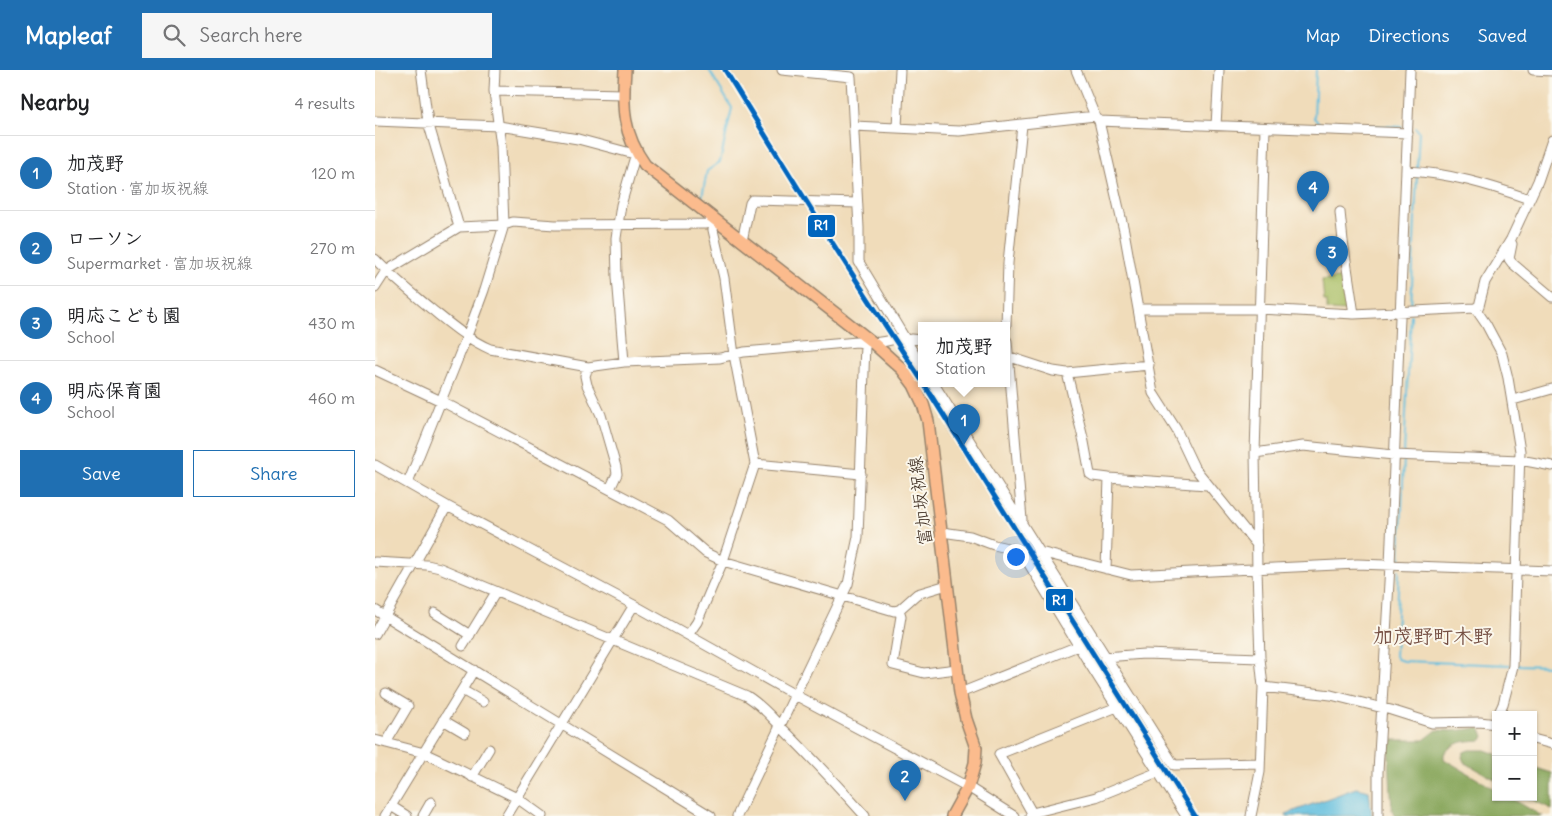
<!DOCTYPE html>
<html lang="en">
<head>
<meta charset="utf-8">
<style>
	:root { --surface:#fff; --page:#f6f6f6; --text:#202124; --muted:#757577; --line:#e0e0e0; --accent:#1f6fb2 }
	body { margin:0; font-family:Delius,"Klee One",sans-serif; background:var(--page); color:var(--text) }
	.controls { position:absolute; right:15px; bottom:15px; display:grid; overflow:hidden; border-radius:0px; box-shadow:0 1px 4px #0004 }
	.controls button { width:45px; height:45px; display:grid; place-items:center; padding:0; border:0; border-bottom:1px solid var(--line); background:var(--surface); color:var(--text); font:25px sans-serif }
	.you { position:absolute; left:640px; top:486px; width:18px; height:18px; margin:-12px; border:4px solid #fff; border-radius:50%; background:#1a73e8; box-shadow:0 0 0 8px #1a73e833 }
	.badge { display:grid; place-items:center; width:32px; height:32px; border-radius:50%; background:var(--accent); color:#fff; font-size:16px; font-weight:700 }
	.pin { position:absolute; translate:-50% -41px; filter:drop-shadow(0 1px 2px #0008) }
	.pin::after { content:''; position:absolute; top:26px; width:18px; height:15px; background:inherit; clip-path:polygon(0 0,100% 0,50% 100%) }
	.popup { position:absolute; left:543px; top:252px; width:92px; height:65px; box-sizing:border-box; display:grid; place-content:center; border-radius:0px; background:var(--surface); filter:drop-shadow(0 1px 4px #0005); font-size:16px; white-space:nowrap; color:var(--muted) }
	.popup b { font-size:19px; color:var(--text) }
	.popup::after { content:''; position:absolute; left:50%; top:100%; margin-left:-10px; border:10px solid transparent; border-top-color:var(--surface) }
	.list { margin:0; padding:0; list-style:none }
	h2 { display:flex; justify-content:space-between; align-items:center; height:65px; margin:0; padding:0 20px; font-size:21px }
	h2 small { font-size:16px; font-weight:400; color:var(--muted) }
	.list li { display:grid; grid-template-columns:32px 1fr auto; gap:15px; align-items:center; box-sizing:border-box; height:75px; padding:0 20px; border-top:1px solid var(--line) }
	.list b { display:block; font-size:19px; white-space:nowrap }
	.list p { margin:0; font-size:16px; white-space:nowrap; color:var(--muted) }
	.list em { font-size:16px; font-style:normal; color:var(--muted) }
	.actions { display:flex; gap:10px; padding:15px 20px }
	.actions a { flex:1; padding:11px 0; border:1px solid var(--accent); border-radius:0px; text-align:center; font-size:18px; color:var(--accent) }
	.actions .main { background:var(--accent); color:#fff }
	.icon { flex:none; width:28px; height:28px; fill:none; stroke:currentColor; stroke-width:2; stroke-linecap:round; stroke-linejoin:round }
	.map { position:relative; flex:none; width:1177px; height:746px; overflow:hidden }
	header { display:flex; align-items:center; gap:30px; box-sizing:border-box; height:70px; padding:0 25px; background:var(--accent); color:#fff }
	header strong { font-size:24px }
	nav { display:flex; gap:28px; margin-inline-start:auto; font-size:18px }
	.search { width:350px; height:45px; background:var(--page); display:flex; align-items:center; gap:12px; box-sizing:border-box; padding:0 18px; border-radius:0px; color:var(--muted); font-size:19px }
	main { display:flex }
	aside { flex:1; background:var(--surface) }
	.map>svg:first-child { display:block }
	.green { fill:#a7bd62; stroke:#717440 }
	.forest { fill:#85a458; stroke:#60673b }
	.water { fill:#60bede; stroke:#4e747e }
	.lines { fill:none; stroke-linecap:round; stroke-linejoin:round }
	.stream { stroke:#60bede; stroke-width:2 }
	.minor-casing { stroke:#96836c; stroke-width:11 }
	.major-casing { stroke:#96836c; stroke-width:14 }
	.minor { stroke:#fff; stroke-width:9 }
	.major { stroke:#fbbb8d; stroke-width:11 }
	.rail-1-casing { stroke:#fbf7ec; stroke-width:9 }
	.rail-1 { stroke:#0065bd; stroke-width:5 }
	.labels { text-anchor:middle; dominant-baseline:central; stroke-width:4; stroke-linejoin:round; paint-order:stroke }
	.street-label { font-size:18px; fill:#3b2a1e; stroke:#fbf7ec }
	.quarter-label { font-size:20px; font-weight:bold; fill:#765044; stroke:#fbf7ec }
	.line-badge { stroke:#fbf7ec; stroke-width:2 }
	.badge-label { font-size:14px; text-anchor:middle; font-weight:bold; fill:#fff }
</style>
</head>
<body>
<header>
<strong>Mapleaf</strong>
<div class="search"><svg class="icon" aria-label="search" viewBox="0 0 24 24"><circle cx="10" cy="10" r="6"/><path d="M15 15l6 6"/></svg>Search here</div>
<nav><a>Map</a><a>Directions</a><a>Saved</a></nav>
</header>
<main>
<aside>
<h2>Nearby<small>4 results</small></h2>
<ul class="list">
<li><span class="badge">1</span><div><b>加茂野</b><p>Station · 富加坂祝線</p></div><em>120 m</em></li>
<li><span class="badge">2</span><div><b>ローソン</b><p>Supermarket · 富加坂祝線</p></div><em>270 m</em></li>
<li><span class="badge">3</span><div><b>明応こども園</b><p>School</p></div><em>430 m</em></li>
<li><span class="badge">4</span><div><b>明応保育園</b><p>School</p></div><em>460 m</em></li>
</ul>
<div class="actions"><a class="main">Save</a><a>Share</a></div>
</aside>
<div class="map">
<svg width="1177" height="746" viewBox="0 0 1177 746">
	<rect width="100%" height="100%" fill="#fbf7ec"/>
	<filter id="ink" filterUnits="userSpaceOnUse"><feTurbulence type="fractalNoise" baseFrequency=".02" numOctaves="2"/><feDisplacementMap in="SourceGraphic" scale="10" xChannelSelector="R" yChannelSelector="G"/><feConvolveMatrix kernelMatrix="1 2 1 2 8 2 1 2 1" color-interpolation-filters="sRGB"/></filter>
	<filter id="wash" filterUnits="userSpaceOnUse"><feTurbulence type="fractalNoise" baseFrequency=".0096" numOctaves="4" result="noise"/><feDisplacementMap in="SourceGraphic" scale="20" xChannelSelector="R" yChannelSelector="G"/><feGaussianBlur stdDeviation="1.12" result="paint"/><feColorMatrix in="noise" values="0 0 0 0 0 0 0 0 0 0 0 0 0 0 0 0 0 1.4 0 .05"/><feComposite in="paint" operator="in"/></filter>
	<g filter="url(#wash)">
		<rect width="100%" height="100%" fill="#f0dcba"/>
		<!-- green -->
		<path class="green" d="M 970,207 L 973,241 L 952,240 L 952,231 L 949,231 L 947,210 Z"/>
		<!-- forest -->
		<path class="forest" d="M 1105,658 L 1109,666 L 1107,670 C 1091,671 1079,671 1069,684 L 1069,689 L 1121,720 L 1121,727 L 1134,727 L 1167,746 L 1020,746 L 1017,740 L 1013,670 L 1049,670 L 1062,660 L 1077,661 Z
			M 1094,680 L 1110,680 L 1121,684 L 1121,710 L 1089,692 L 1087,687 L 1089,682 Z
			M 1158,697 L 1177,703 L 1177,739 L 1151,727 L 1158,727 Z"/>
		<!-- water -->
		<path class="water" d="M 981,718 L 994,721 L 997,746 L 912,746 L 911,744 Z"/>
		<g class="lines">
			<!-- stream -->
			<path class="stream" d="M 941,0 L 939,48 L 945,54 L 1028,57
				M 1041,58 L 1044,62 L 1042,98
				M 326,132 L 332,101 L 345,92 L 357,38 L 334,0
				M 1036,238 L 1042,105
				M 1029,383 L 1036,245
				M 1025,492 L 1029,387
				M 1024,500 L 1020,586 L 1022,589 L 1028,591 L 1135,595
				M 1142,595 L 1177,596"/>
		</g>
	</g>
	<g filter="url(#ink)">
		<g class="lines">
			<defs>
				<path id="minor" d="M 46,0 L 53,52 L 84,157
					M 407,0 L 476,7 L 484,158 L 484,192 L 546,295
					M 701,0 L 720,46 L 724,51 L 749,161 L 778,323 L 801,359 L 819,397 L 882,475
					M 1158,0 L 1177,1
					M 119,21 L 248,24
					M 0,51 L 124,56 L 203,69 L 263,85 L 259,90 L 246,135 L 241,168 L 242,207 L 249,292
					M 724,51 L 1033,63
					M 479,56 L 584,61 L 720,46
					M 841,56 L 844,0
					M 522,57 L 525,0
					M 1031,101 C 1075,103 1114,115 1154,129
					M 965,142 L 968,171 L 979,244
					M 367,171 L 375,133 L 377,130 L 482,133
					M 1137,174 L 1134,189 L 1137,193 L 1177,227
					M 0,189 C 17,207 36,222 55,238 C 74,253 92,269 115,279 L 213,297 L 249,292 L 345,288 L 369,282 L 482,272 C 497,275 514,271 529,267
					M 0,218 L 11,201 L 84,157 L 129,155 L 138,152 L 180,155 L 331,154 L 340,151
					M 1100,238 L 1111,254 L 1127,284 L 1133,308 L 1145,381 L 1138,596 L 1128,634 L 1123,645
					M 764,239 L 884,239 L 979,244 L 1100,238 L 1104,236 L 1110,212 L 1136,169 L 1163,111 L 1177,70
					M 631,256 L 633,193 L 647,55
					M 531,271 L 536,269 L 546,270
					M 632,271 L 647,450
					M 632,286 L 678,301 L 692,303 L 774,295
					M 213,297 L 210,306 L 212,315 L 226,345 L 241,397 L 242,404 L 235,419
					M 0,300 L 66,331 L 293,450 L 331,483 L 348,491 L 519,541 L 524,540 L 542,524 L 572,515
					M 692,303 L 709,372 L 715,404 L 718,406 L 734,408 L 832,415
					M 559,314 L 799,695 L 885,693
					M 1138,330 L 1177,319
					M 880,383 L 928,376 L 1019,385 L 1145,390 L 1177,396
					M 380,394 L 486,404
					M 0,395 L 72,436 L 259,535 L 420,625 L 593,717 L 639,746
					M 33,413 L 92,266 L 109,220 L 129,155 L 126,76 L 119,21 L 120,0
					M 567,462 L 595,466 L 619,475 L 646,481 L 665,482 L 756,505 L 982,494 L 1177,501
					M 646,481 L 712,590 L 811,746
					M 0,492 L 52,495 L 65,498 L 372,626 C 388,636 397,648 411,662 C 438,689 464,717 490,746
					M 731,499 L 734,408
					M 0,540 L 336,746
					M 524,540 L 526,546 L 518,595 L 549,603 L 582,599
					M 60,543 L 95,565
					M 0,564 L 72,436
					M 313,565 L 322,552 L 348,491 L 380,394 L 359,285 L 349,208 L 338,160 L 340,151
					M 88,576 L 121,522
					M 730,587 L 769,584 L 885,588
					M 888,617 L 956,625 L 1016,640 L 1057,653 L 1105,652 L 1121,654
					M 87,620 L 108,632
					M 11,623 L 33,636 L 11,673
					M 585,623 L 703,576
					M 68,650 L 90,663
					M 1158,669 L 1177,674
					M 0,670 L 49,683 L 64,690 L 142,728 L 167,746
					M 97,707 L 114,679
					M 16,736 L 32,746
					M 657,743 L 624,684 L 742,637
					M 10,746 L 99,600
					M 48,746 L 56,732
					M 131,746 L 259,535
					M 362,746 L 473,514 L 483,467 L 490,274
					M 655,746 L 657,743 L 721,727 L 783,702
					M 876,746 L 885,702 L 888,617 L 885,588 L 882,500 L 880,383 L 890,58
					M 1003,746 L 1003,702 L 1015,495 L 1035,0"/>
				<path id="major" d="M 250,0 C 247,38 248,64 270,95 L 497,272 L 527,299 L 539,315 L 548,334 L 553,351 L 585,623 L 591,649 L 601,678 L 600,693 L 593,717 L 577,746"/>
			</defs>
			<!-- minor casing -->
			<use href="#minor" class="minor-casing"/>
			<!-- major casing -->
			<use href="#major" class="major-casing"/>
			<!-- minor -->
			<use href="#minor" class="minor"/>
			<!-- major -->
			<use href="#major" class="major"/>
			<defs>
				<path id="rail-1" d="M 350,0 C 414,104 478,208 546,309
					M 549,314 L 820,746"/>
			</defs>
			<!-- rail-1 casing -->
			<use href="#rail-1" class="rail-1-casing"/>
			<!-- rail-1 -->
			<use href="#rail-1" class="rail-1"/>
		</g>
	</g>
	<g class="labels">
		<!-- street labels -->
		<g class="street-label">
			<text transform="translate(545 431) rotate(-97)">富加坂祝線</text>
		</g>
		<!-- quarter labels -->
		<g class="quarter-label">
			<text x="1058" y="565">加茂野町木野</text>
		</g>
	</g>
	<g class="line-badge">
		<rect x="432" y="144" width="29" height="24" rx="5" fill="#0065bd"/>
		<rect x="670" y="518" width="29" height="24" rx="5" fill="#0065bd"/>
	</g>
	<g class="badge-label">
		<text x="446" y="160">R1</text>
		<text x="684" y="535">R1</text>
	</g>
</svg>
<div class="controls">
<button>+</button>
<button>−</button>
</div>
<div class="you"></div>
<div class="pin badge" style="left:589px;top:375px">1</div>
<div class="popup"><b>加茂野</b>Station</div>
<div class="pin badge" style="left:530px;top:731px">2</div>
<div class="pin badge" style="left:957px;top:207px">3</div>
<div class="pin badge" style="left:938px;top:142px">4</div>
</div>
</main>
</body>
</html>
